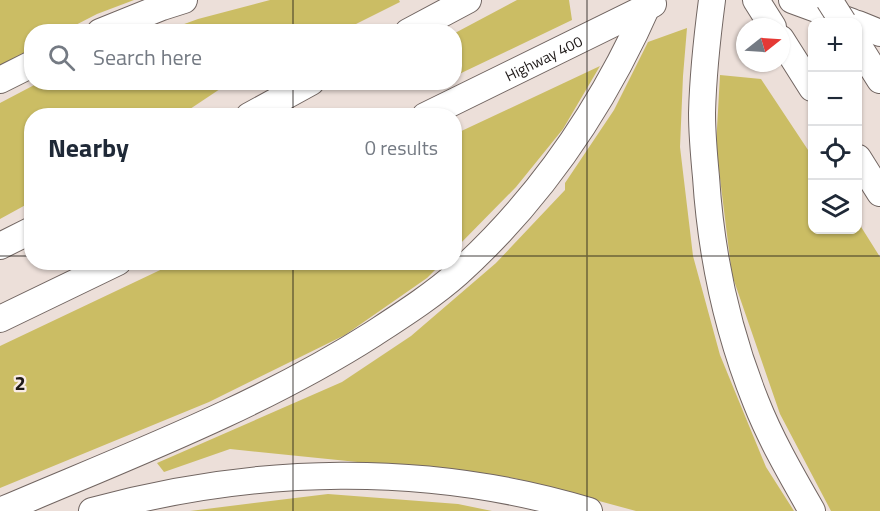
<!DOCTYPE html>
<html lang="en">
<head>
<meta charset="utf-8">
<style>
	:root { --surface:#fff; --page:#f2f2f3; --text:#1f2937; --muted:#747a83; --line:#e0e1e3 }
	body { margin:0; font-family:"Titillium Web",sans-serif; background:var(--page); color:var(--text) }
	.controls { position:absolute; right:18px; top:18px; display:grid; overflow:hidden; border-radius:12px; box-shadow:0 2px 4px #0004 }
	.controls button { width:54px; height:54px; display:grid; place-items:center; padding:0; border:0; border-bottom:2px solid var(--line); background:var(--surface); color:var(--text); font:30px sans-serif }
	.compass { position:absolute; left:736px; top:18px; width:54px; height:54px; border-radius:50%; background:var(--surface); box-shadow:0 2px 4px #0004; rotate:73deg }
	.list { margin:0; padding:0; list-style:none }
	h2 { display:flex; justify-content:space-between; align-items:center; height:78px; margin:0; padding:0 24px; font-size:26px }
	h2 small { font-size:20px; font-weight:400; color:var(--muted) }
	.icon { flex:none; width:33px; height:33px; fill:none; stroke:currentColor; stroke-width:2; stroke-linecap:round; stroke-linejoin:round }
	.map { position:relative; flex:none; width:880px; height:511px; overflow:hidden }
	.search { position:absolute; background:var(--surface); box-shadow:0 2px 4px #0004; left:24px; top:24px; width:438px; height:66px; display:flex; align-items:center; gap:15px; box-sizing:border-box; padding:0 21px; border-radius:24px; color:var(--muted); font-size:22px }
	.panel { position:absolute; background:var(--surface); box-shadow:0 2px 4px #0004; left:24px; top:108px; width:438px; height:162px; border-radius:24px }
	.map>svg:first-child { display:block }
	.green { fill:#cbbd64 }
	.lines { fill:none; stroke-linecap:round; stroke-linejoin:round }
	.highway-casing { stroke:#716561; stroke-width:28 }
	.highway { stroke:#fff; stroke-width:26 }
	.highway-bridge-casing { stroke:#716561; stroke-width:28; stroke-linecap:butt }
	.highway-bridge { stroke:#fff; stroke-width:26 }
	.grid { fill:none; stroke:#1e1918; stroke-width:1.5; stroke-opacity:0.55 }
	.labels { text-anchor:middle; dominant-baseline:central; stroke-width:4.5; stroke-linejoin:round; paint-order:stroke }
	.street-label { font-size:15px; fill:#1e1918; stroke:#f9ece6 }
	.grid-label { font-size:20px; text-anchor:middle; font-weight:bold; fill:#1e1918; stroke:#f9ece6; stroke-width:4.5; stroke-linejoin:round; paint-order:stroke }
</style>
</head>
<body>
<div class="map">
<svg width="880" height="511" viewBox="0 0 880 511">
	<rect width="100%" height="100%" fill="#ecdfd9"/>
	<!-- green -->
	<path class="green" d="M 0,0 L 134,0 L 97,14 L 64,31 L 32,32 L 31,49 L 0,65 Z
		M 270,0 L 399,0 L 400,2 L 342,31 L 165,31 L 198,19 Z
		M 517,0 L 569,0 L 572,20 L 455,76 L 455,33 Z
		M 687,28 L 683,76 L 680,147 L 693,256 L 720,355 L 766,467 L 794,511 L 636,511 L 514,478 L 230,449 L 164,472 L 157,463 L 342,382 L 411,336 L 496,263 L 565,190 L 565,183 L 614,110 L 648,42 Z
		M 600,66 L 563,129 L 516,187 L 455,249 L 455,134 Z
		M 720,75 L 761,79 L 812,156 L 812,230 L 858,230 L 858,222 L 880,257 L 880,511 L 831,511 L 780,414 L 732,275 L 716,146 Z
		M 40,82 L 229,82 L 229,83 L 181,115 L 32,116 L 31,202 L 0,219 L 0,103 Z
		M 175,263 L 442,263 L 427,278 L 345,335 L 209,402 L 0,488 L 0,346 Z
		M 328,494 L 458,504 L 492,511 L 190,511 Z"/>
	<g class="lines">
		<defs>
			<g id="highway">
				<path d="M 712,0 C 707,38 703,75 702,113 C 702,134 704,156 706,177 C 711,254 727,330 756,402 C 771,440 792,476 812,511"/>
				<path d="M 756,0 L 773,27"/>
				<path d="M 792,0 L 852,22"/>
				<path d="M 858,24 L 880,33"/>
				<path d="M 100,32 L 162,7 L 184,0"/>
				<path d="M 408,32 L 468,0"/>
				<path d="M 781,39 L 812,88"/>
				<path d="M 858,45 L 880,80"/>
				<path d="M 0,80 L 32,64"/>
				<path d="M 249,116 L 311,82"/>
				<path id="s1" d="M 425,116 L 653,4"/>
				<path d="M 858,158 L 880,193"/>
				<path d="M 0,246 L 32,230"/>
				<path d="M 0,319 L 118,262"/>
				<path d="M 0,511 C 126,457 257,408 373,334 C 402,315 432,296 458,273 C 542,197 605,103 650,0"/>
				<path d="M 92,511 C 255,466 427,462 589,511"/>
			</g>
		</defs>
		<!-- highway casing -->
		<use href="#highway" class="highway-casing"/>
		<!-- highway -->
		<use href="#highway" class="highway"/>
		<defs>
			<path id="highway-bridge" d="M 829,0 L 843,22"/>
		</defs>
		<!-- highway-bridge casing -->
		<use href="#highway-bridge" class="highway-bridge-casing"/>
		<!-- highway-bridge -->
		<use href="#highway-bridge" class="highway-bridge"/>
	</g>
	<!-- grid -->
	<path class="grid" d="M 293,0 L 293,32M 587,0 L 587,511M 293,82 L 293,116M 0,256 L 32,256M 454,256 L 880,256M 293,262 L 293,511"/>
	<g class="labels">
		<!-- street labels -->
		<g class="street-label">
			<text stroke="none"><textPath href="#s1" startOffset="132">Highway 400</textPath></text>
		</g>
	</g>
	<g class="grid-label">
		<text x="20" y="390">2</text>
	</g>
</svg>
<div class="controls">
<button>+</button>
<button>−</button>
<button><svg class="icon" aria-label="locate" viewBox="0 0 24 24"><circle cx="12" cy="12" r="6"/><path d="M12 2v4M12 18v4M2 12h4M18 12h4"/></svg></button>
<button><svg class="icon" aria-label="layers" viewBox="0 0 24 24"><path d="M12 4l9 5-9 5-9-5zM3 14l9 5 9-5"/></svg></button>
</div>
<svg class="compass" viewBox="-18 -18 36 36"><path d="M0-13l5 13h-10z" fill="#e53935"/><path d="M0 13l5-13h-10z" fill="#747a83"/></svg>
<div class="search"><svg class="icon" aria-label="search" viewBox="0 0 24 24"><circle cx="10" cy="10" r="6"/><path d="M15 15l6 6"/></svg>Search here</div>
<section class="panel">
<h2>Nearby<small>0 results</small></h2>
<ul class="list">
</ul>
</section>
</div>
</body>
</html>
